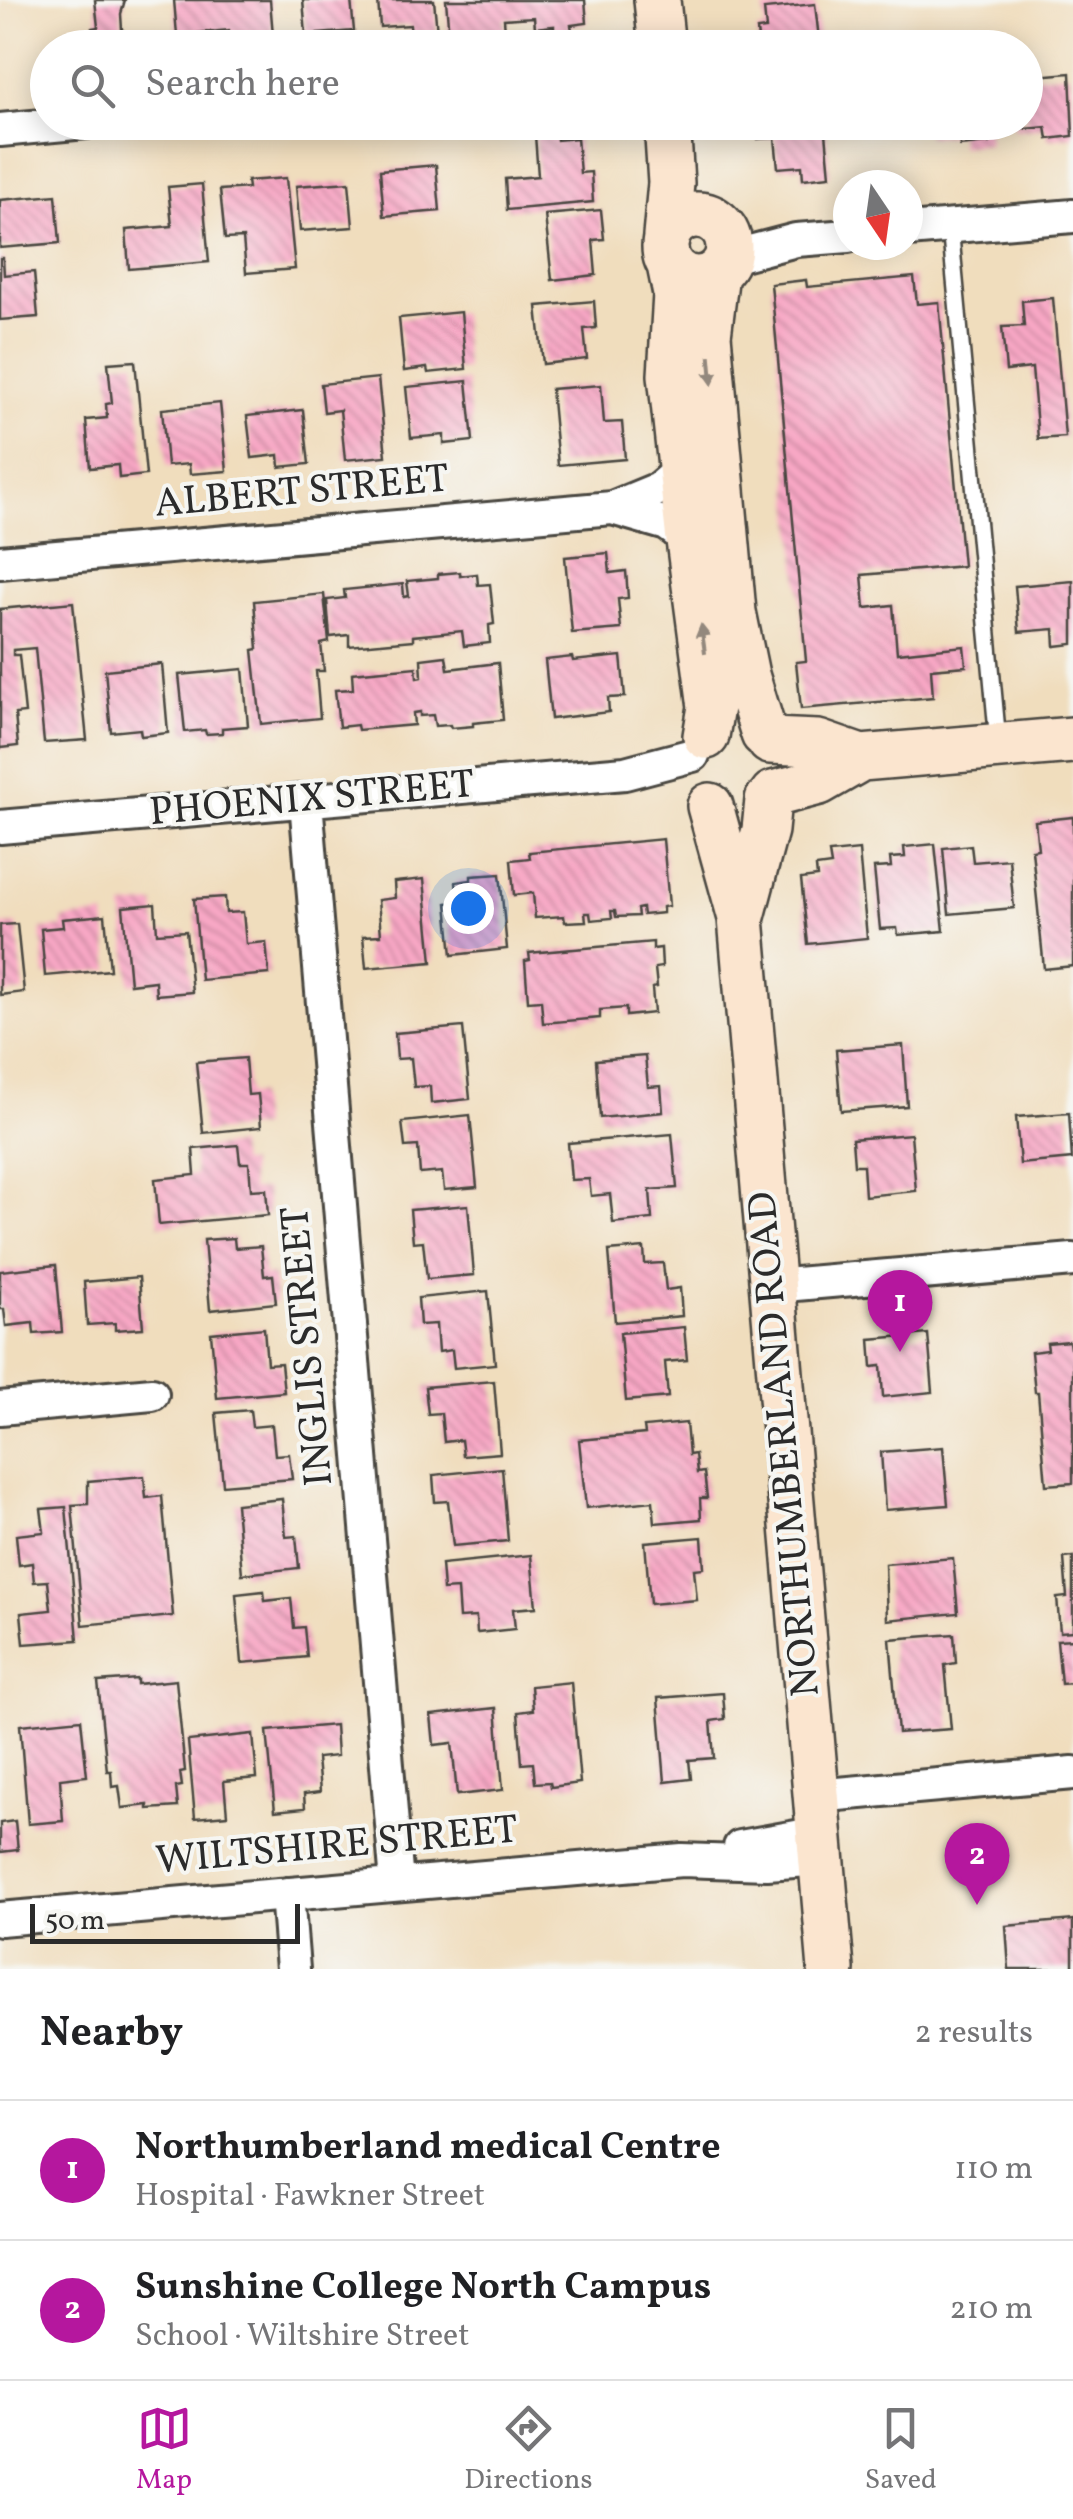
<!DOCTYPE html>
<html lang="en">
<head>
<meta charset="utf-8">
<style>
	:root { --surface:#fff; --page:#f6f6f6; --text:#202124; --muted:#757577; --line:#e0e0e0; --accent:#b5179e }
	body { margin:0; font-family:Vollkorn,serif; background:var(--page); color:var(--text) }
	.compass { position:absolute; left:833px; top:170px; width:90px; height:90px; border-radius:50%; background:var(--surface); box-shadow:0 5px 25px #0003; rotate:167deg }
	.scale { position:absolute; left:30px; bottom:25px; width:270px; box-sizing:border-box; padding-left:10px; border:5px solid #2b2b2b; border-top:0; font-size:28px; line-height:35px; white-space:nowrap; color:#2b2b2b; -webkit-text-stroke:8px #f6f6f2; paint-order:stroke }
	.you { position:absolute; left:468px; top:908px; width:35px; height:35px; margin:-25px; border:8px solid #fff; border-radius:50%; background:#1a73e8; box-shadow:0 0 0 15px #1a73e833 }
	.badge { display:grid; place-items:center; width:65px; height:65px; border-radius:50%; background:var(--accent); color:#fff; font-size:32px; font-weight:700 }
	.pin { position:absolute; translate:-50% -82px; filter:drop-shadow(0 2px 5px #0008) }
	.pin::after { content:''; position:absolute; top:52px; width:35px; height:30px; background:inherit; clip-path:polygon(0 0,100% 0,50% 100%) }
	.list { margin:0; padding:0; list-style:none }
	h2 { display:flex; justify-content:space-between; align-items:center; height:130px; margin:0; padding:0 40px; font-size:42px }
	h2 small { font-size:32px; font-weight:400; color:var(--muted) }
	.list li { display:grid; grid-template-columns:65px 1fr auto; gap:30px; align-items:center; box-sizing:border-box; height:140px; padding:0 40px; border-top:2px solid var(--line) }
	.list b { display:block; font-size:38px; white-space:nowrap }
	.list p { margin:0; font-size:32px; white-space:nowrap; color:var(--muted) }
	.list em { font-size:32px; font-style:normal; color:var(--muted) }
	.icon { flex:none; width:55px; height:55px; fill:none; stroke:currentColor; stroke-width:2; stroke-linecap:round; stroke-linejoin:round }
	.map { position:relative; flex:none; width:1073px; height:1969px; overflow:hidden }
	.search { position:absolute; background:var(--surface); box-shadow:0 5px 25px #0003; left:30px; right:30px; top:30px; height:110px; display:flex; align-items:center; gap:25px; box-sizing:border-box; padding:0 35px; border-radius:55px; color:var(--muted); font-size:38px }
	.sheet { height:410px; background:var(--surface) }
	nav { display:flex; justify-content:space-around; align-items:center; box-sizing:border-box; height:140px; border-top:2px solid var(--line); background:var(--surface); font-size:28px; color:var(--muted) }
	nav a { display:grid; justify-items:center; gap:5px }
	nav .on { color:var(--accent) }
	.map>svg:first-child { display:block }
	.building { fill:url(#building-back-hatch) }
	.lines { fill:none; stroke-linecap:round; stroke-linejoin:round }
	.lane-casing { stroke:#494641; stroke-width:20 }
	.street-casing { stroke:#494641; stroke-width:38 }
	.secondary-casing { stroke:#494641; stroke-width:50 }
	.lane { stroke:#fff; stroke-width:15 }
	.street { stroke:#fff; stroke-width:32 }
	.secondary { stroke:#fbe5cf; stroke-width:45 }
	.oneway { fill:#93887d }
	.labels { text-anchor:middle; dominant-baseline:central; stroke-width:8; stroke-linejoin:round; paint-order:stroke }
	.street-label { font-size:40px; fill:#2b2b2b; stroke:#f6f6f2 }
</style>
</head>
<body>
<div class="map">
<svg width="1073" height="1969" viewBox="0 0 1073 1969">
	<defs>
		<pattern id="building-back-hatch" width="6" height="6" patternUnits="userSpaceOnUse" patternTransform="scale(2.5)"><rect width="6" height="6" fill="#f8a7c5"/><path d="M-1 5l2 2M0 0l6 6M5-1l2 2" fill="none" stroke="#c988a0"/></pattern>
	</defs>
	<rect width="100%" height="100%" fill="#f6f6f2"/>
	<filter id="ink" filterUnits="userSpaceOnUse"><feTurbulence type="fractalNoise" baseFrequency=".01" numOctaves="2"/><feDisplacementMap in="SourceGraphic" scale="20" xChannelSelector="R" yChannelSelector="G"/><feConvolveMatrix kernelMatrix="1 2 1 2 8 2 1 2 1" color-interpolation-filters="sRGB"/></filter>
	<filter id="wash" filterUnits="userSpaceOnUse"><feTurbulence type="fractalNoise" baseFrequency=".0048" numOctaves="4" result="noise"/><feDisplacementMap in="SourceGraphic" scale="40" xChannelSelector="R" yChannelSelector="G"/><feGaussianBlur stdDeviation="2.25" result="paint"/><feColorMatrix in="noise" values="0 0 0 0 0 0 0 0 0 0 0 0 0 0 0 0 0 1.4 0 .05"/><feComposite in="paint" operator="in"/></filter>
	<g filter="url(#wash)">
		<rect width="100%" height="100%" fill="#f0ddbd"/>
		<g id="blocks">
			<!-- building -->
			<path class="building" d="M 95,0 L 125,0 L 121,14 L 122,30 L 129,33 L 124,48 L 94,48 L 92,28 L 98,27 Z
				M 174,0 L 270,0 L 273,35 L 230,38 L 229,30 L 177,35 Z
				M 303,0 L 351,0 L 354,31 L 306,35 Z
				M 378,0 L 434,0 L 437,32 L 411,34 L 410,25 L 380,27 Z
				M 446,0 L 585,0 L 587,23 L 571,25 L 572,30 L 554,31 L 554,26 L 535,28 L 534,17 L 518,18 L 504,19 L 505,31 L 490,32 L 490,37 L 470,39 L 470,34 L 449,36 Z
				M 815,4 L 820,48 L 759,48 L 757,30 L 766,29 L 764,9 Z
				M 1070,73 L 1073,136 L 1048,139 L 1046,127 L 1015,130 L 1014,122 L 1026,122 L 1026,77 Z
				M 756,122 L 825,122 L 830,176 L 803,179 L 802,166 L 778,168 L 775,138 L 758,139 Z
				M 926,122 L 987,122 L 989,143 L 960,146 L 959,134 L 928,137 Z
				M 556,133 L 557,140 L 577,138 L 580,173 L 591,172 L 593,202 L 507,210 L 505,179 L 538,176 L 535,135 Z
				M 436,165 L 440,211 L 384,216 L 380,170 Z
				M 286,178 L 295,269 L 246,273 L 243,238 L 225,239 L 220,190 L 248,188 L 247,181 Z
				M 349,182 L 353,227 L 300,231 L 296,186 Z
				M 202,184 L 209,262 L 129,269 L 126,230 L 172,226 L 168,187 Z
				M 56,195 L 60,243 L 0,248 L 0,200 Z
				M 601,210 L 604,239 L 593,240 L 596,275 L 552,280 L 545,215 Z
				M 0,258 L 3,258 L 4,275 L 34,272 L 38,317 L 0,320 Z
				M 914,277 L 917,304 L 939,302 L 963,566 L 862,575 L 865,608 L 893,605 L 897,653 L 964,646 L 966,666 L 931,669 L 933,697 L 801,709 L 796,662 L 806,661 L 771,284 L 806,280 L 807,287 Z
				M 1053,298 L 1065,437 L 1038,439 L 1032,368 L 1006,371 L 1002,327 L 1024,326 L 1022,301 Z
				M 594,301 L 596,328 L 584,329 L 587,359 L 543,364 L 537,306 Z
				M 461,312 L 466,369 L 428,373 L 427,368 L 404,371 L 399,318 Z
				M 135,361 L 146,475 L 119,478 L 118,465 L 90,468 L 86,420 L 107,418 L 106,404 L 112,403 L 108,363 Z
				M 378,378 L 386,456 L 345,460 L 340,410 L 324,412 L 321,384 Z
				M 467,381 L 473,441 L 444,444 L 444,435 L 411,438 L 406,387 Z
				M 601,385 L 604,423 L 622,422 L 625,459 L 558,465 L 551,389 Z
				M 220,403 L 227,471 L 190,474 L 189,464 L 167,466 L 162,409 Z
				M 303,410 L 309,464 L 280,467 L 279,455 L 252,458 L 247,416 Z
				M 608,553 L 610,573 L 626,571 L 628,598 L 618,599 L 621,629 L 572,633 L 565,557 Z
				M 460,572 L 460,576 L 477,574 L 478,585 L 490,584 L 494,624 L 489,625 L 490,643 L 464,646 L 462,631 L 413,636 L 413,640 L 349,646 L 349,635 L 330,637 L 327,600 L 345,598 L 344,590 L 403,584 L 404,597 L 409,596 L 407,581 L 438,578 L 438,574 Z
				M 1073,581 L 1073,644 L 1055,646 L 1054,629 L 1019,632 L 1015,586 Z
				M 324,594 L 329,642 L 321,644 L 324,671 L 316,671 L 320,718 L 261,724 L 253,650 L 258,649 L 254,601 Z
				M 73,602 L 87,740 L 44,743 L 35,648 L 13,650 L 13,655 L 19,655 L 25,713 L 15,714 L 18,746 L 0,748 L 0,609 Z
				M 446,656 L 448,669 L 498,663 L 503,720 L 473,723 L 473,726 L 451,728 L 450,725 L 435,726 L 433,715 L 420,716 L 420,712 L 413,713 L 414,725 L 358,730 L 357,725 L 339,727 L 335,690 L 353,689 L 352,673 L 416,667 L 417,678 L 422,677 L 421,659 Z
				M 621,656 L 625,697 L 608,698 L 609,712 L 551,719 L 545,660 L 572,657 L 573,661 Z
				M 162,664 L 168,733 L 141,736 L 140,729 L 111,732 L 105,670 Z
				M 243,669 L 248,726 L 222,728 L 222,733 L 206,734 L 205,730 L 185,732 L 179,675 Z
				M 1073,817 L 1073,966 L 1044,969 L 1032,850 L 1038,849 L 1035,821 Z
				M 663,839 L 669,906 L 663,907 L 663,913 L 643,915 L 642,908 L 637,909 L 638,916 L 616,917 L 615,911 L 611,911 L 612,918 L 591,920 L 590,913 L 585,913 L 586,921 L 565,922 L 564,916 L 535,918 L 533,893 L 514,895 L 511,860 L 530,858 L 529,852 Z
				M 935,844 L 944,931 L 898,935 L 897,928 L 880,929 L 874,868 L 891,867 L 890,858 L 905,857 L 904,847 Z
				M 971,845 L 973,862 L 1009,859 L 1014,908 L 949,914 L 943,848 Z
				M 859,850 L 867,938 L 808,944 L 801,879 L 817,877 L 816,867 L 831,865 L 829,853 Z
				M 500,874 L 507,949 L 452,955 L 447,903 L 458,902 L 456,882 L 471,880 L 471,876 Z
				M 424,879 L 432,962 L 366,968 L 363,936 L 381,935 L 378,900 L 395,898 L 394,882 Z
				M 225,897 L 226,913 L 243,912 L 246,944 L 266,942 L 269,974 L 201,980 L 194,899 Z
				M 155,904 L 157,933 L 186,931 L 192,992 L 156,995 L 155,981 L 130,984 L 123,907 Z
				M 105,915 L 110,970 L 45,976 L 41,929 L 63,927 L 62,919 Z
				M 17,924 L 24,992 L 0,995 L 0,925 Z
				M 653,942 L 653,949 L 661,948 L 662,967 L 655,968 L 657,987 L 652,988 L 654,1013 L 626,1016 L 626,1008 L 600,1010 L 600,1018 L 543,1023 L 541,1000 L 528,1001 L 525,961 L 530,960 L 529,953 Z
				M 463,1027 L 470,1099 L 431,1103 L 430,1086 L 414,1087 L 411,1058 L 397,1059 L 395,1033 Z
				M 903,1045 L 907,1106 L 841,1111 L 836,1050 Z
				M 645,1056 L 648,1087 L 661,1086 L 663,1112 L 600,1118 L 596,1060 Z
				M 245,1058 L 248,1095 L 258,1094 L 261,1127 L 203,1133 L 196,1062 Z
				M 1069,1113 L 1072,1159 L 1020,1164 L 1016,1117 Z
				M 470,1115 L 477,1187 L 444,1190 L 442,1172 L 420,1174 L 418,1146 L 405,1147 L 402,1122 Z
				M 672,1134 L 677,1188 L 650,1190 L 652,1219 L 613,1223 L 610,1194 L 591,1196 L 589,1179 L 571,1180 L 568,1143 Z
				M 911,1134 L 916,1191 L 865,1196 L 863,1165 L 854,1165 L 852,1139 Z
				M 238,1145 L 240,1163 L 249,1163 L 251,1190 L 266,1189 L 268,1215 L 159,1225 L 155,1179 L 195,1175 L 193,1149 Z
				M 468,1205 L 474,1275 L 427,1279 L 423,1241 L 413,1242 L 410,1210 Z
				M 234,1238 L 235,1248 L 261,1246 L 264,1276 L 273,1275 L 276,1303 L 210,1310 L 204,1240 Z
				M 644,1248 L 645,1264 L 663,1263 L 666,1290 L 680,1288 L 682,1316 L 615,1322 L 609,1251 Z
				M 56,1265 L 62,1332 L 34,1334 L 33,1323 L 6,1326 L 4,1309 L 0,1309 L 0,1271 Z
				M 139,1277 L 143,1328 L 115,1330 L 115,1323 L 87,1325 L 84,1282 Z
				M 488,1291 L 495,1364 L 454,1368 L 452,1350 L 438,1352 L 436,1324 L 420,1325 L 418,1298 Z
				M 684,1327 L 687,1360 L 665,1362 L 668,1397 L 626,1401 L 620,1333 Z
				M 264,1328 L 267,1364 L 281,1363 L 284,1392 L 217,1398 L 211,1333 Z
				M 928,1334 L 933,1392 L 883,1397 L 881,1366 L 872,1367 L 870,1339 Z
				M 1069,1341 L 1070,1348 L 1073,1348 L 1073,1483 L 1046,1485 L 1038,1392 L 1035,1392 L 1031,1352 L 1048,1350 L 1047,1343 Z
				M 494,1381 L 500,1453 L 463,1456 L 461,1440 L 444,1442 L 441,1413 L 428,1414 L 425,1387 Z
				M 250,1410 L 252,1427 L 272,1425 L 275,1455 L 289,1454 L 292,1479 L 223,1485 L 216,1413 Z
				M 686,1423 L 689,1455 L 695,1454 L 697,1473 L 704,1472 L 707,1498 L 700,1498 L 701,1519 L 655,1523 L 653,1501 L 586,1508 L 579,1440 L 645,1434 L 644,1427 Z
				M 943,1447 L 948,1505 L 885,1510 L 881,1452 Z
				M 502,1468 L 508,1541 L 453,1546 L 448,1501 L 435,1502 L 433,1475 Z
				M 144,1476 L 146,1498 L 162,1496 L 173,1616 L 83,1625 L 72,1505 L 88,1504 L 88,1481 Z
				M 282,1499 L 286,1537 L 296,1536 L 299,1568 L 242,1574 L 236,1504 Z
				M 66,1507 L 78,1640 L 24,1644 L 21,1613 L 51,1610 L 48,1581 L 34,1582 L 32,1563 L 19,1565 L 16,1535 L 44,1532 L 41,1509 Z
				M 702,1537 L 704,1568 L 694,1569 L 697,1600 L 650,1604 L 645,1542 Z
				M 531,1555 L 536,1607 L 513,1609 L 515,1629 L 477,1633 L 476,1617 L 459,1618 L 457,1589 L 443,1590 L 441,1564 Z
				M 1073,1557 L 1073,1631 L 1060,1632 L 1057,1598 L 1067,1597 L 1064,1558 Z
				M 953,1558 L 958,1613 L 887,1620 L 885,1564 Z
				M 264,1591 L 265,1601 L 291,1598 L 294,1628 L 304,1627 L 307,1657 L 242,1663 L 236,1594 Z
				M 954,1634 L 956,1663 L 945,1665 L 951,1729 L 898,1733 L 890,1639 Z
				M 1073,1639 L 1073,1683 L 1061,1684 L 1057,1640 Z
				M 137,1679 L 137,1684 L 176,1680 L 185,1771 L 180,1772 L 182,1786 L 176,1787 L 178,1807 L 148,1809 L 148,1805 L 122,1808 L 119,1786 L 112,1787 L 111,1771 L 107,1771 L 98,1682 Z
				M 571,1682 L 580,1783 L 551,1787 L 550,1782 L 535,1783 L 533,1763 L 522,1764 L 518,1712 L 533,1710 L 531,1686 Z
				M 723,1693 L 725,1719 L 711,1721 L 714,1758 L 689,1760 L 691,1779 L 665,1782 L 658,1698 Z
				M 496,1708 L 503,1790 L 457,1795 L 452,1743 L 434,1745 L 431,1715 Z
				M 81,1719 L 87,1776 L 60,1779 L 63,1821 L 28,1824 L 20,1725 Z
				M 335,1725 L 337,1756 L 317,1758 L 320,1792 L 304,1794 L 305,1808 L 275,1811 L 267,1731 Z
				M 253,1734 L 257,1778 L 224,1781 L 227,1815 L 195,1818 L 188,1741 Z
				M 15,1821 L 18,1850 L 0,1852 L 0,1823 Z
				M 1073,1920 L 1073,1969 L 1009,1969 L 1006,1926 Z"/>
		</g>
	</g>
	<g filter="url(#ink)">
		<use href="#blocks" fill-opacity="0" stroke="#494641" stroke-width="2.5"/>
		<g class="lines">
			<defs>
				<path id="lane" d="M 950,226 L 998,742"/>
				<path id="street" d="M 0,130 L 86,122
					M 908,230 L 1073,216
					M 727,258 L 796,240 L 848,236
					M 612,508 L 667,524 L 689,540
					M 0,562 L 612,508 L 658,489 L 681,469
					M 306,801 L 397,1884
					M 0,827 L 625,773 L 693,755
					M 773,1286 L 1073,1260
					M 0,1408 L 152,1394
					M 816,1796 L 1073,1773
					M 740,1847 L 819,1833
					M 287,1894 L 293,1969
					M 0,1919 L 682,1860 L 767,1863 L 822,1859"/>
				<path id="secondary" d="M 657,0 L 662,48
					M665 247a32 32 0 1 1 64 0a32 32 0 1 1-64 0Z
					M 666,236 L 671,183 L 667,122
					M 670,265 L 676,294 L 671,375 L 689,540 L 711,707 L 706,736
					M 716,273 L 708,335 L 733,612 L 746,675 L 764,734
					M 770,741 L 818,743 L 861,758
					M 773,794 L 819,782 L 861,758 L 1073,740
					M 710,806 L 741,918 L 831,1969
					M 742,916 L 765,830 L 768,800"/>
			</defs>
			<!-- lane casing -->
			<use href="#lane" class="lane-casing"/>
			<!-- street casing -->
			<use href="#street" class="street-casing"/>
			<!-- secondary casing -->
			<use href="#secondary" class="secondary-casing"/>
			<!-- lane -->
			<use href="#lane" class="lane"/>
			<!-- street -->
			<use href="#street" class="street"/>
			<!-- secondary -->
			<use href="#secondary" class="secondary"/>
		</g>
		<!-- one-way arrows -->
		<defs><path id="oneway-solid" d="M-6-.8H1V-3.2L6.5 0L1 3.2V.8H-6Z" transform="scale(2.5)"/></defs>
		<g class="oneway">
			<use href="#oneway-solid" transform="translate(711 370) rotate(85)"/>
			<use href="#oneway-solid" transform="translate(703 639) rotate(-98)"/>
		</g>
	</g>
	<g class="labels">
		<!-- street labels -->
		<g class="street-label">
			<text transform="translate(302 493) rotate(-5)">ALBERT STREET</text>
			<text transform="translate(312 800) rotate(-5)">PHOENIX STREET</text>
			<text transform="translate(309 1346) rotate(-95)">INGLIS STREET</text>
			<text transform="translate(786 1444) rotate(-95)">NORTHUMBERLAND ROAD</text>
			<text transform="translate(337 1847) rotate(-5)">WILTSHIRE STREET</text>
		</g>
	</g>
</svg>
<svg class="compass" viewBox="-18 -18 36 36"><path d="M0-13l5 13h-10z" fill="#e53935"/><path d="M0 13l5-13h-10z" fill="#757577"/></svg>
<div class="scale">50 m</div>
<div class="you"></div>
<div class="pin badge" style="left:900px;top:1352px">1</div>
<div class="pin badge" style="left:977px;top:1905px">2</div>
<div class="search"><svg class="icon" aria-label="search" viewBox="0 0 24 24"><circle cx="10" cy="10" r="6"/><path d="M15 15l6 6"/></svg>Search here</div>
</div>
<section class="sheet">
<h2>Nearby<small>2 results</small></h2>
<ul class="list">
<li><span class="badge">1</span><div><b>Northumberland medical Centre</b><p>Hospital · Fawkner Street</p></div><em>110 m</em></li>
<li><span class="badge">2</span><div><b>Sunshine College North Campus</b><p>School · Wiltshire Street</p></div><em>210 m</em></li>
</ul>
</section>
<nav>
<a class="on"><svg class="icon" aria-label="map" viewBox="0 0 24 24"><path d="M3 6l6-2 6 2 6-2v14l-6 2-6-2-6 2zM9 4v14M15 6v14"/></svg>Map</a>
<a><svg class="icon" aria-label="directions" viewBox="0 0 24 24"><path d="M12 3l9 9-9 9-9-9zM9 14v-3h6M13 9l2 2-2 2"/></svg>Directions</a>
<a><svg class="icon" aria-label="saved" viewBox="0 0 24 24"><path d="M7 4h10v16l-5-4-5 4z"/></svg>Saved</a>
</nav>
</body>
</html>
